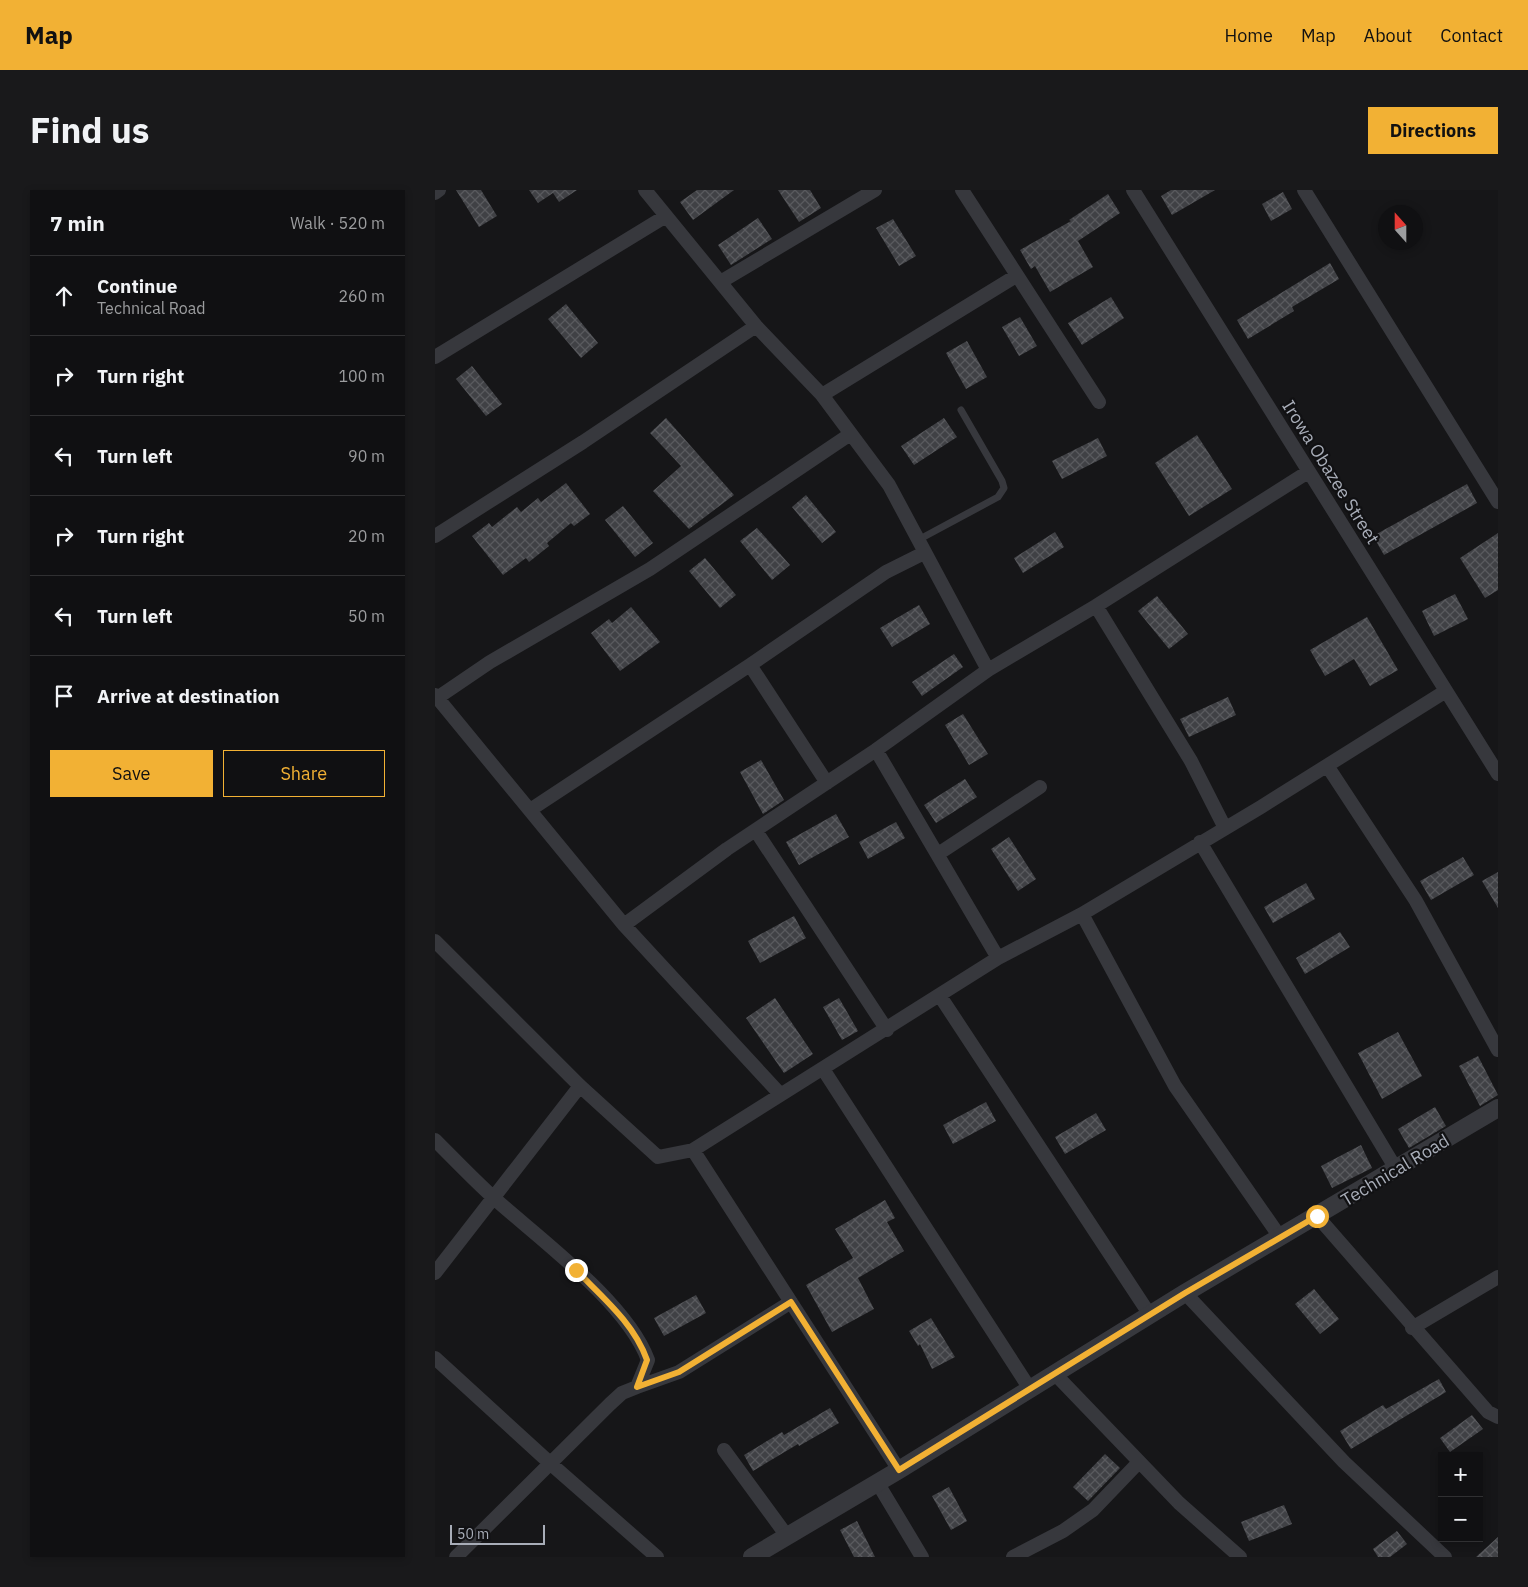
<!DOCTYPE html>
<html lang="en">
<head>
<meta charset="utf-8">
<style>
	:root { --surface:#101012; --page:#19191b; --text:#f1f3f6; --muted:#9c9d9f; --line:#303032; --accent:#f2b134 }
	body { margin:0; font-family:"IBM Plex Sans",sans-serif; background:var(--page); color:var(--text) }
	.controls { position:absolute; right:15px; bottom:15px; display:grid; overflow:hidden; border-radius:0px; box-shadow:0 2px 8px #0003 }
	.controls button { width:45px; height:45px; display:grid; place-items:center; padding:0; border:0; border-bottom:1px solid var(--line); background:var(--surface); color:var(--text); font:25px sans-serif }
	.compass { position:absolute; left:943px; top:15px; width:45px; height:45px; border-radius:50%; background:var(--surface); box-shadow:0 2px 8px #0003; rotate:339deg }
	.scale { position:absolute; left:15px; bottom:12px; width:95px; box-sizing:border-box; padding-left:5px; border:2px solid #a8adb8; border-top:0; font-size:14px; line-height:18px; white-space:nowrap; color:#a8adb8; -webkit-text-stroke:4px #111113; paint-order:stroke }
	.stop { position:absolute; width:15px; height:15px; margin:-11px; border:4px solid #f2b134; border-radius:50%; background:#fff }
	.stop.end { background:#f2b134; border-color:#fff; box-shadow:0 1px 5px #0008 }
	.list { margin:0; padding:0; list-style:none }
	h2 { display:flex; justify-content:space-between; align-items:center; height:65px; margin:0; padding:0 20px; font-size:21px }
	h2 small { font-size:16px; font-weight:400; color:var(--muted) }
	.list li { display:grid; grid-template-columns:32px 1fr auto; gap:15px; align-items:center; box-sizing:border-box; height:80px; padding:0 20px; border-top:1px solid var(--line) }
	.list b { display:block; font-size:19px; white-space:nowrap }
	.list p { margin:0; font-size:16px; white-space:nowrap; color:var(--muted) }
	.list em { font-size:16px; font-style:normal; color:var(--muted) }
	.actions { display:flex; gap:10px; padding:15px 20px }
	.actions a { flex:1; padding:11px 0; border:1px solid var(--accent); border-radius:0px; text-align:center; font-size:18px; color:var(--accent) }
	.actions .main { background:var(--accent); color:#111 }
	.icon { flex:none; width:28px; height:28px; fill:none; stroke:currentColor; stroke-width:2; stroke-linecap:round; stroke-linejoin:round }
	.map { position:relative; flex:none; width:1063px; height:1367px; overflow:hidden; border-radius:0px }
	header { display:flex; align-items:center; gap:30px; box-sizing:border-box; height:70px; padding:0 25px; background:var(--accent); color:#111 }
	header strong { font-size:24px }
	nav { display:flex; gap:28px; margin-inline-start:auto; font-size:18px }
	.intro { display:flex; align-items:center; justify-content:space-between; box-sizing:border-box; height:120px; padding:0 30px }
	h1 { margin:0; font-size:35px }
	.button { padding:12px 22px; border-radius:0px; background:var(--accent); color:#111; font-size:18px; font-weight:700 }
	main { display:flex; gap:30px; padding:0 30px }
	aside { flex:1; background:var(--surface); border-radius:0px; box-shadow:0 2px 8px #0003 }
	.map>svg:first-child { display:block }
	.building { fill:url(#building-cross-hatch) }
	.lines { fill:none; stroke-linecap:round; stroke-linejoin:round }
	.service { stroke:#37383d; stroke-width:7 }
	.minor { stroke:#37383d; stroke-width:14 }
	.tertiary { stroke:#37383d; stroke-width:18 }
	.route { stroke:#f2b134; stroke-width:6 }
	.labels { text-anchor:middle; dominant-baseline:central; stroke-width:4.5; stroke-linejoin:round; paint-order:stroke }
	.street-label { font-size:18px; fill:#a8adb8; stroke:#111113 }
</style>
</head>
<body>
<header>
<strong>Map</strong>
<nav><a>Home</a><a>Map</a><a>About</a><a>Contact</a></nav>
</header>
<div class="intro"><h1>Find us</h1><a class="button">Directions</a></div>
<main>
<aside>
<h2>7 min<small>Walk · 520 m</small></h2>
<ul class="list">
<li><svg class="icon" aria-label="ahead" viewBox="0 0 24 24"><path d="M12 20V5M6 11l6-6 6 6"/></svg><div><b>Continue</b><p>Technical Road</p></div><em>260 m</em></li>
<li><svg class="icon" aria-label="right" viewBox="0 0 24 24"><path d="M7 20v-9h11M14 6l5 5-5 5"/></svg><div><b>Turn right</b></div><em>100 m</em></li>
<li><svg class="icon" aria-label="left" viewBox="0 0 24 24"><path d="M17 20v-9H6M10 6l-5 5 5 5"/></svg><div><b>Turn left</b></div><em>90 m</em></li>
<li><svg class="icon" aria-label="right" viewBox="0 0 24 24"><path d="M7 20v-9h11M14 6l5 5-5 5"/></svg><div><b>Turn right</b></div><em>20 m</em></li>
<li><svg class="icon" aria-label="left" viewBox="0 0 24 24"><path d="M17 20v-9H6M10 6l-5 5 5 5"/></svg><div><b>Turn left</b></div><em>50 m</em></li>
<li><svg class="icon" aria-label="arrive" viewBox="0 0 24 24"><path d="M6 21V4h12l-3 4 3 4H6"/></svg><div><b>Arrive at destination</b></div></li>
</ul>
<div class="actions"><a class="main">Save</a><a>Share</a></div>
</aside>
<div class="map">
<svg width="1063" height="1367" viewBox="0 0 1063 1367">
	<defs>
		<pattern id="building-cross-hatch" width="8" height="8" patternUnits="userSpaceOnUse" patternTransform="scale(1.25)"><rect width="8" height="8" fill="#404145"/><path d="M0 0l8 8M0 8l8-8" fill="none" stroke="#595a5e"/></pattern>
	</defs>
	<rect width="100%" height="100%" fill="#161618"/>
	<!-- building -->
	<path class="building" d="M 21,0 L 46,0 L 62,26 L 44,37 Z
		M 94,0 L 142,0 L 124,12 L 118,3 L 103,13 Z
		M 262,0 L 299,0 L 258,30 L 245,12 Z
		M 343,0 L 375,0 L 386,18 L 364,32 Z
		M 736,0 L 780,0 L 737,25 L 726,6 Z
		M 848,2 L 857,19 L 836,31 L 827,14 Z
		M 673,4 L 685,23 L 643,51 L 658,77 L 615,102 L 600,76 L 596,79 L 585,60 L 636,31 L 634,30 Z
		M 323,28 L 337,49 L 296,75 L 283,55 Z
		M 458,29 L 481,66 L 464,76 L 441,38 Z
		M 895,73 L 904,89 L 857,117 L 859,121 L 813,149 L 802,130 Z
		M 676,107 L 689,128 L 647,155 L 633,133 Z
		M 131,114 L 163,153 L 146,168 L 113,129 Z
		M 585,127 L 602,156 L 584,166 L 567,137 Z
		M 532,151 L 552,187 L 531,199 L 511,163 Z
		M 37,176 L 67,214 L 51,226 L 21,189 Z
		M 231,228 L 299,305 L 254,339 L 218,301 L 246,276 L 215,243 Z
		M 509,228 L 522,247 L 479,275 L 466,256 Z
		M 762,245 L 797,299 L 754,326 L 720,273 Z
		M 663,248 L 672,266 L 627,289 L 617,271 Z
		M 131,293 L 155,324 L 139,336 L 136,333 L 112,353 L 114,356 L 94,372 L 91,368 L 68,385 L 37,346 L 54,333 L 57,337 L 82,317 L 86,322 L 103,308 L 106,312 Z
		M 1032,294 L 1042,313 L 949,365 L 938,346 Z
		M 371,305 L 401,342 L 387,353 L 357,317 Z
		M 188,316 L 218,353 L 200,367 L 170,330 Z
		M 322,338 L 355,375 L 337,390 L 305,351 Z
		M 620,342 L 629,357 L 588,383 L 579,368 Z
		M 1063,343 L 1063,400 L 1050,408 L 1025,368 Z
		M 270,368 L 301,405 L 285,418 L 254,381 Z
		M 1020,404 L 1033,429 L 999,446 L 987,421 Z
		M 722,406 L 753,444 L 734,459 L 703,421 Z
		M 484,415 L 495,434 L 457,457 L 445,438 Z
		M 196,417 L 225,452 L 185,481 L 156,443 L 174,429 L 177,433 Z
		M 932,427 L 963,480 L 935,496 L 919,469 L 890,486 L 875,460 Z
		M 519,464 L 528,477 L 487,506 L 477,492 Z
		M 793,507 L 801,525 L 754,547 L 745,529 Z
		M 528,524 L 553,564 L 534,575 L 510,535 Z
		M 326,570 L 349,610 L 328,624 L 305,582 Z
		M 530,589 L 542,607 L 501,633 L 489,615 Z
		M 401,624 L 414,647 L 364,675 L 351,652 Z
		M 461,632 L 470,648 L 433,669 L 424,652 Z
		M 574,647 L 601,689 L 583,701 L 556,659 Z
		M 1028,667 L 1039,685 L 996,710 L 985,691 Z
		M 1063,682 L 1063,718 L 1047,691 Z
		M 871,693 L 880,709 L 838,733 L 829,717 Z
		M 359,726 L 371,748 L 325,773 L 313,751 Z
		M 905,742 L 915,757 L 870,784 L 861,768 Z
		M 340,808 L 378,864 L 349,883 L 311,828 Z
		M 404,808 L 423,841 L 407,850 L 388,817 Z
		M 963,842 L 987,886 L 947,909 L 923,863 Z
		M 1043,866 L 1063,905 L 1045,916 L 1024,876 Z
		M 551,912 L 561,931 L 518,954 L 508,935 Z
		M 1000,917 L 1011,936 L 974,958 L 963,939 Z
		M 661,923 L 671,940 L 630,964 L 620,947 Z
		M 926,955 L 937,978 L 897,998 L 886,976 Z
		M 450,1010 L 460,1028 L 452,1032 L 469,1061 L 423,1088 L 439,1119 L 397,1142 L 371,1095 L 418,1068 L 400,1039 Z
		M 879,1099 L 904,1129 L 885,1144 L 860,1114 Z
		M 261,1105 L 271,1123 L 229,1146 L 219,1128 Z
		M 496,1128 L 520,1167 L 497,1179 L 485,1154 L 483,1156 L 474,1141 Z
		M 1004,1189 L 1011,1202 L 916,1259 L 905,1241 L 948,1215 L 951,1219 Z
		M 395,1218 L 404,1233 L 364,1256 L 363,1254 L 318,1281 L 309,1265 L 347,1242 L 349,1245 Z
		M 1037,1225 L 1048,1239 L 1015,1262 L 1005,1248 Z
		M 670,1264 L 685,1278 L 653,1311 L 638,1297 Z
		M 514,1297 L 532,1331 L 516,1340 L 497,1306 Z
		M 849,1315 L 857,1334 L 814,1351 L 806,1332 Z
		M 422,1331 L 440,1367 L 419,1367 L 405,1340 Z
		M 962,1341 L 972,1354 L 955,1367 L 943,1367 L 938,1359 Z
		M 1063,1347 L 1063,1367 L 1041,1367 Z"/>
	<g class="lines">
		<!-- service -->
		<path class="service" d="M 483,350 L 563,307 L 569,298 L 567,291 L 526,220"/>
		<!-- minor -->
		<path class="minor" d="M 210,0 L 321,136 L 387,205 L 454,295 L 553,480
			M 527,0 L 664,212
			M 698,0 L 1063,584
			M 869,0 L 1063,312
			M 0,3 L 4,0
			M 287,91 L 440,0
			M 0,167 L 231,26
			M 387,205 L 581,86
			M 0,346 L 148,252 L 321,136
			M 661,416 L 756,571 L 790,638
			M 315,475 L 392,593
			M 0,505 L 189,735 L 345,904
			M 2,508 L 55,472 L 215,379 L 414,245
			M 441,560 L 563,768
			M 893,577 L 981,711 L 1063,860
			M 95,620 L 315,475 L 451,382 L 489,363
			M 321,641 L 452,840
			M 765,652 L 961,979
			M 503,664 L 605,597
			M 647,724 L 740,896 L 845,1047
			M 189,735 L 292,659 L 441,560 L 553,480 L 661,416 L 873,282
			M 0,751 L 145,896 L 223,967 L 258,960 L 563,768 L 647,724 L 826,617 L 1011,501
			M 505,806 L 715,1125
			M 388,879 L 595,1199
			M 0,950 C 20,970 39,990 60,1009 C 106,1050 192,1113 213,1170 L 202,1197 L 187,1203 L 175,1214 L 21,1367
			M 258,960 L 464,1280
			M 882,1026 L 1053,1222 L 1063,1227
			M 0,1083 L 145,896
			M 750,1103 L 909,1272 L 1010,1367
			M 977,1138 L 1063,1087
			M 0,1168 L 116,1274 L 222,1367
			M 620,1184 L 744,1313 L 805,1367
			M 202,1197 L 244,1182 L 356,1112
			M 289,1260 L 352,1346
			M 442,1292 L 487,1367
			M 578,1367 L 628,1341 L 658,1320 L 704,1272"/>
		<!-- tertiary -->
		<path class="tertiary" d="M 317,1367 L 464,1280 L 750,1103 L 1063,918"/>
	</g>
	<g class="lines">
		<!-- route -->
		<path class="route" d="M 141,1080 C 167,1107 199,1133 212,1170 L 202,1197 L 244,1182 L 356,1112 L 464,1280 L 750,1103 L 882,1026"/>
	</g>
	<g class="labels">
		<!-- street labels -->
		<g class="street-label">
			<text transform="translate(896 282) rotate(58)">Irowa Obazee Street</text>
			<text transform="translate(960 980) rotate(-31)">Technical Road</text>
		</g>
	</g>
</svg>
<div class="controls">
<button>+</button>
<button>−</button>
</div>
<svg class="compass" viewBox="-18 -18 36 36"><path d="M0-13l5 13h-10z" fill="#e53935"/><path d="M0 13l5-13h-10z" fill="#9c9d9f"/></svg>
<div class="scale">50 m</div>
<div class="stop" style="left:882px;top:1026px"></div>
<div class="stop end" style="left:141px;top:1080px"></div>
</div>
</main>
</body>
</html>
